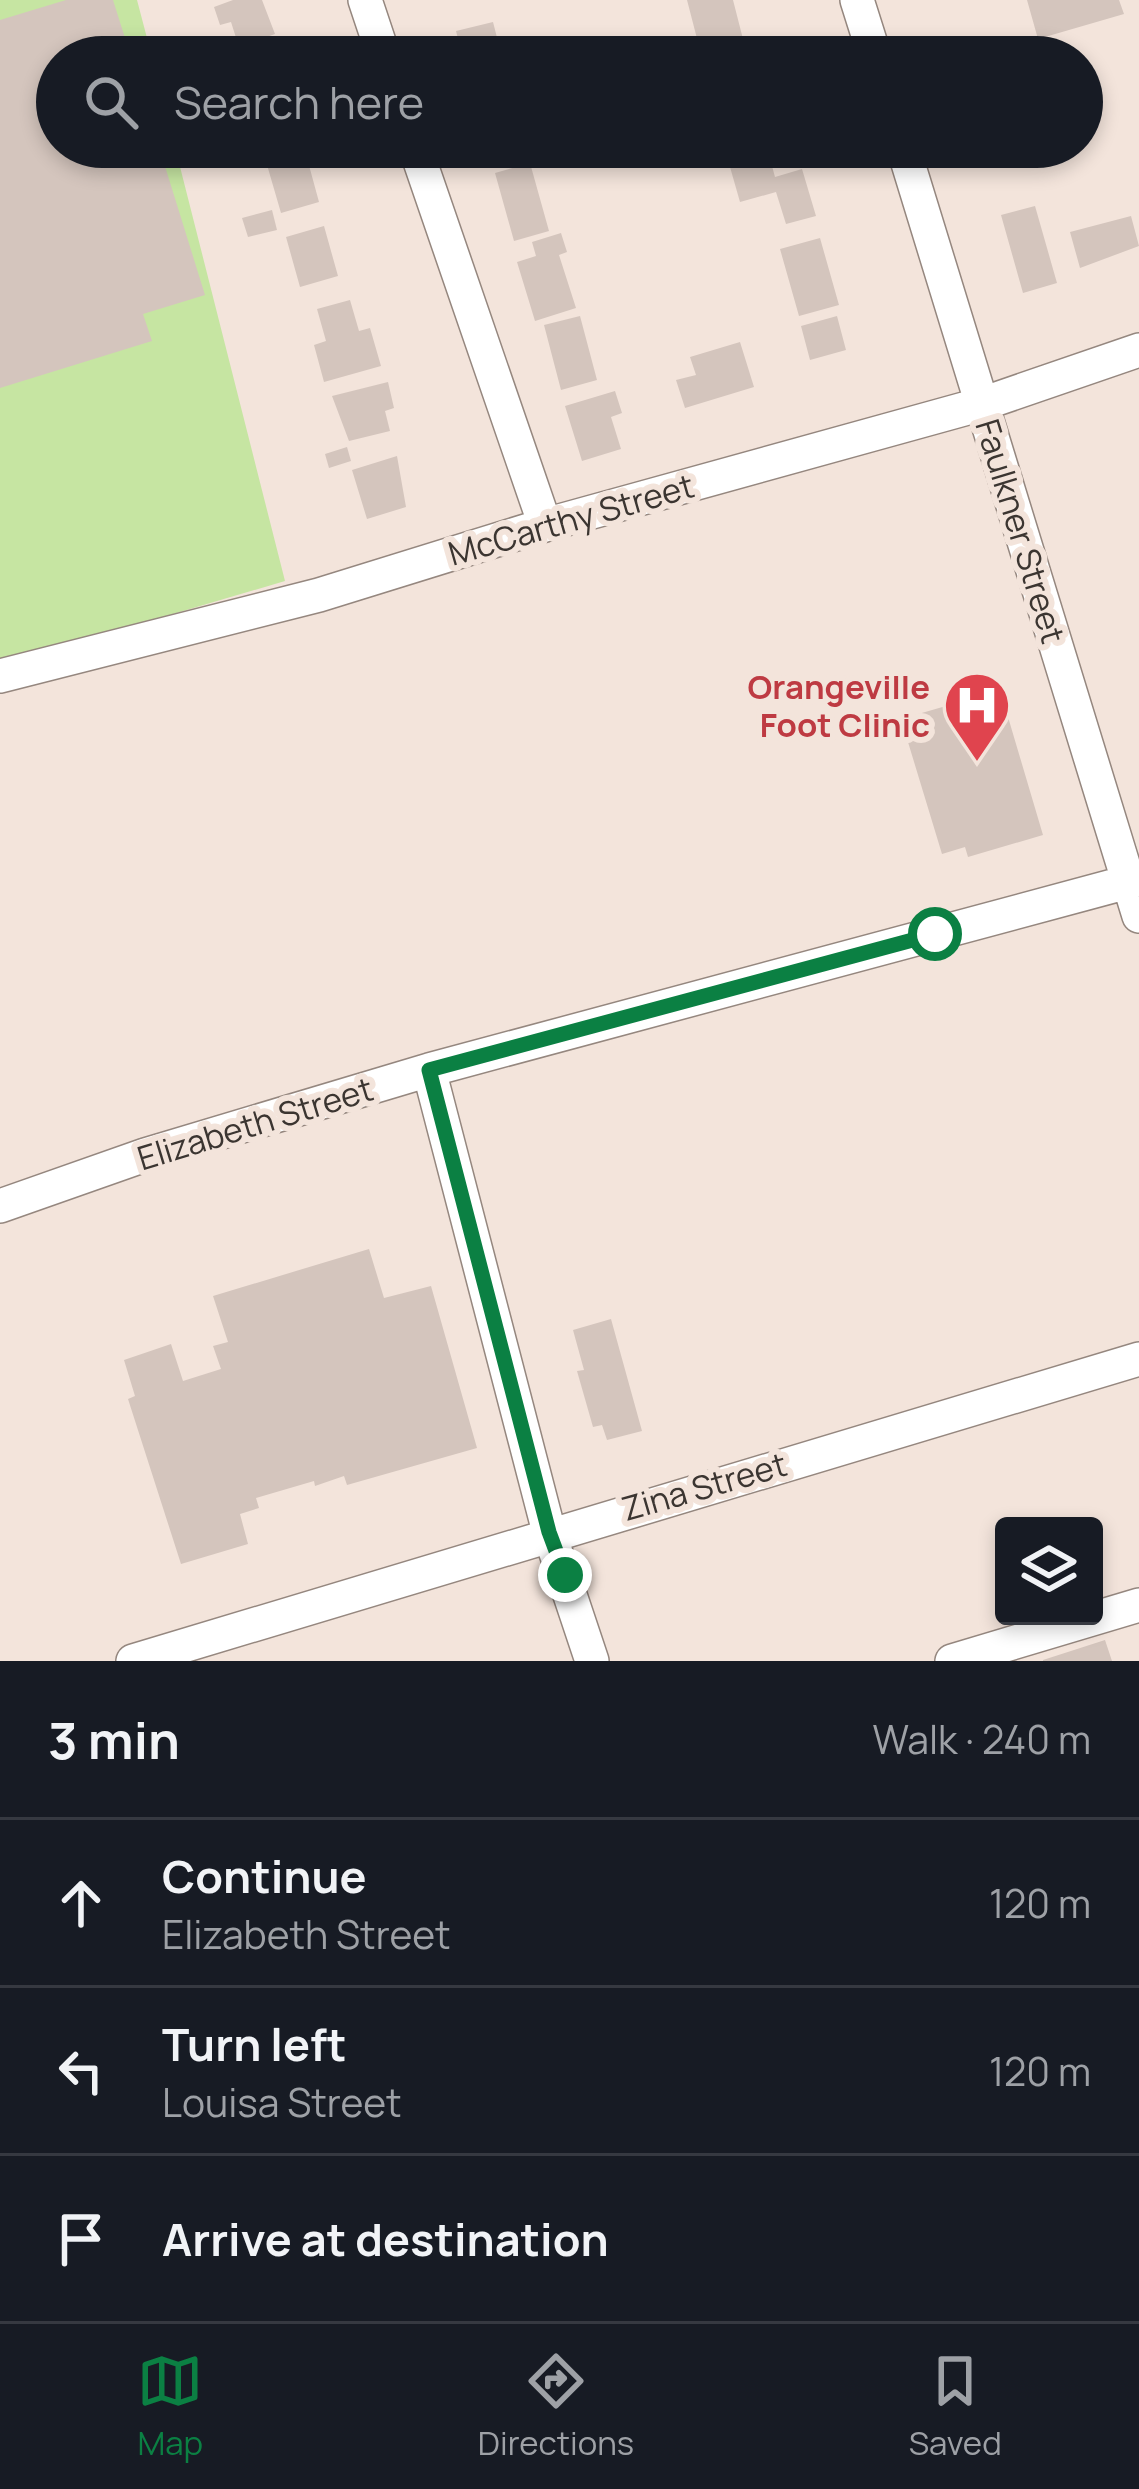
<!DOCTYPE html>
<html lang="en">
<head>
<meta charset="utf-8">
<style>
	:root { --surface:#171b24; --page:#242831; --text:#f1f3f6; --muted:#9ea1a6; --line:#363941; --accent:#0b8043 }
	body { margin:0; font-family:Manrope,sans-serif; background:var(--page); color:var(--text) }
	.controls { position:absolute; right:36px; bottom:36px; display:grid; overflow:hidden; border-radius:12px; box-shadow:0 6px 18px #0003 }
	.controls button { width:108px; height:108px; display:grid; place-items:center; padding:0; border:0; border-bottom:3px solid var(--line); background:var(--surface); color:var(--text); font:60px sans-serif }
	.stop { position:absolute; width:36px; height:36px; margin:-27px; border:9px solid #0b8043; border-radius:50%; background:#fff }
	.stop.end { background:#0b8043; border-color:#fff; box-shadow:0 3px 12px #0008 }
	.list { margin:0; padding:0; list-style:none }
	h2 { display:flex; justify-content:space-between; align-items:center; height:156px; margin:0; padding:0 48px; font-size:51px }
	h2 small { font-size:39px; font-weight:400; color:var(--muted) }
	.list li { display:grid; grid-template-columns:78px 1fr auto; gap:36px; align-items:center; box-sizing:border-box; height:168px; padding:0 48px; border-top:3px solid var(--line) }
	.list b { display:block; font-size:45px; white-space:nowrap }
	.list p { margin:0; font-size:39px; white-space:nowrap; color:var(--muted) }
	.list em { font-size:39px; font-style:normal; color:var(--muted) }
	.icon { flex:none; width:66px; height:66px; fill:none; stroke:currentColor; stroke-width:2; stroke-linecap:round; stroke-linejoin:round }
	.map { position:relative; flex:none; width:1139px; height:1661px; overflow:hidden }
	.search { position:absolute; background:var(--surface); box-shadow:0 6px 18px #0003; left:36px; right:36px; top:36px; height:132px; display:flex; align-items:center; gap:30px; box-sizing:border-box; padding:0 42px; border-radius:66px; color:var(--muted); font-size:45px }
	.sheet { height:660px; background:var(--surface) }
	nav { display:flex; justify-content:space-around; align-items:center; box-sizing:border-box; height:168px; border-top:3px solid var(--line); background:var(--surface); font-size:33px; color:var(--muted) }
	nav a { display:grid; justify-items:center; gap:6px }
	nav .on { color:var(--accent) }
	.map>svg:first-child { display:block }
	.green { fill:#c6e5a2 }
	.building { fill:#d4c5bd }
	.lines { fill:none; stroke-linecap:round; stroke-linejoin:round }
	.minor-casing { stroke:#95877f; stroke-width:36 }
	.minor { stroke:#fff; stroke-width:33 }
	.route { stroke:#0b8043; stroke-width:15 }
	.labels { text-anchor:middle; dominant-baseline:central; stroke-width:12; stroke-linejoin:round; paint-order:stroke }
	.street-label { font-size:33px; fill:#3b3531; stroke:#f3e4db }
	.health-label { font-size:33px; font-weight:bold; fill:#be3a42; stroke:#f3e4db; text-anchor:end }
</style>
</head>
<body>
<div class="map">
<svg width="1139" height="1661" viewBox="0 0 1139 1661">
	<rect width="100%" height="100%" fill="#f3e4db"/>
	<!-- green -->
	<path class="green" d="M 0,0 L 137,0 L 152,57 L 57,57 L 57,147 L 175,147 L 285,581 L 0,665 Z"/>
	<!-- building -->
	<path class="building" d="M 66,0 L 113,0 L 131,57 L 57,57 L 57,147 L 159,147 L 205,295 L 143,314 L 152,341 L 0,388 L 0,20 Z
		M 233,0 L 262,0 L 275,34 L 239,47 L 231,22 L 220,25 L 214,7 Z
		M 687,0 L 733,0 L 744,43 L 701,54 Z
		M 1027,0 L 1119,0 L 1124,14 L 1038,39 Z
		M 493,22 L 502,57 L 454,57 L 453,52 L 461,50 L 456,31 Z
		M 304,147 L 319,202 L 281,213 L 265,158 Z
		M 769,155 L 775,177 L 802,169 L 816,216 L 786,224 L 776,192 L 740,202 L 730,167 Z
		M 530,163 L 549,231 L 514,241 L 495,173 Z
		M 1035,206 L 1057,283 L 1023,293 L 1001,215 Z
		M 272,210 L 277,230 L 248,237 L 242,218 Z
		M 1131,216 L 1139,246 L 1080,268 L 1070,232 Z
		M 324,226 L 338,276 L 300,287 L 286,237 Z
		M 561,233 L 567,252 L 559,255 L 576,308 L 535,321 L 517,262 L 536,256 L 532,242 Z
		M 820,238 L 839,305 L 799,316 L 780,249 Z
		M 350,300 L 359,331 L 370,328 L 381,366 L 324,382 L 314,345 L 326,341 L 317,309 Z
		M 580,316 L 597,380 L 561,390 L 544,325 Z
		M 837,316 L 846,350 L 810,360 L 801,326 Z
		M 740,342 L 754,387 L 685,408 L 676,380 L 696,375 L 690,357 Z
		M 388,382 L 394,408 L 385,411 L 390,431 L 349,441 L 332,396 Z
		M 615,391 L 622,413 L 611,417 L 621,449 L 582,461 L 565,406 Z
		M 347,447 L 351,461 L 329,468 L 325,454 Z
		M 397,456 L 406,507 L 367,519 L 352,470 Z
		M 977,697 L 980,707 L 1003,700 L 1043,835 L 968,857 L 965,847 L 942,854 L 901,719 Z
		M 369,1249 L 384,1298 L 431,1286 L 477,1448 L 347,1485 L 344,1476 L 315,1486 L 314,1481 L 256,1498 L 259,1508 L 240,1514 L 248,1544 L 181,1564 L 128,1399 L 135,1396 L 124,1360 L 171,1344 L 183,1381 L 221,1369 L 213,1346 L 228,1342 L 213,1296 Z
		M 611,1319 L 642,1431 L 607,1440 L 602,1425 L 593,1427 L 577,1371 L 584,1370 L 573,1330 Z
		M 1105,1640 L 1112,1661 L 1043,1661 L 1043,1660 Z"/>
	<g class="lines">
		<defs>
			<path id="minor" d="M 365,0 L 384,57
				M 857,0 L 875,57
				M 415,147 L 545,525
				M 903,147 L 1139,916
				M 0,676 L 319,595 L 545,525 L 982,404 L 1139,350
				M 429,1070 L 549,1532 L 592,1661
				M 0,1206 L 145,1155 L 429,1070 L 1139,879
				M 133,1661 L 1139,1359
				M 952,1661 L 1139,1605"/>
		</defs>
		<!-- minor casing -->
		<use href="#minor" class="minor-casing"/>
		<!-- minor -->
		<use href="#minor" class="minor"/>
	</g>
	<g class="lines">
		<!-- route -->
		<path class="route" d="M 565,1575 L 549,1532 L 429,1070 L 935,934"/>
	</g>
	<!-- icons -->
	<defs>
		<symbol id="hospital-pin" viewBox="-11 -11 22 30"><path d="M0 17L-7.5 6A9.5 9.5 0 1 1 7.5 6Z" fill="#e0444e" stroke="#f3e4db"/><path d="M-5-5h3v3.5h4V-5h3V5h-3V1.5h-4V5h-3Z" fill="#fff"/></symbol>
	</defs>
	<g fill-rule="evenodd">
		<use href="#hospital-pin" x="939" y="667" width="76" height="104"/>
	</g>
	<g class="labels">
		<!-- street labels -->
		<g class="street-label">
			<text transform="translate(571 519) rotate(-16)">McCarthy Street</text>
			<text transform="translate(1021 531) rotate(73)">Faulkner Street</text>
			<text transform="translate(255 1123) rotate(-17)">Elizabeth Street</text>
			<text transform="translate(704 1486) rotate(-16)">Zina Street</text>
		</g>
		<!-- health labels -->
		<g class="health-label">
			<text x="930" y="686">Orangeville<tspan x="930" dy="38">Foot Clinic</tspan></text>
		</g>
	</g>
</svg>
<div class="controls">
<button><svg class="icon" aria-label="layers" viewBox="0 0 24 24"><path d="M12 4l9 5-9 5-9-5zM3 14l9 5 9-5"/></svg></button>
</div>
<div class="stop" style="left:935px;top:934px"></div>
<div class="stop end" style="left:565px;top:1575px"></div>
<div class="search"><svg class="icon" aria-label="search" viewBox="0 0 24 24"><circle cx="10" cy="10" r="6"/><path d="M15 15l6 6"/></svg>Search here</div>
</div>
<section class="sheet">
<h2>3 min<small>Walk · 240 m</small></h2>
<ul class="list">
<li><svg class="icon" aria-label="ahead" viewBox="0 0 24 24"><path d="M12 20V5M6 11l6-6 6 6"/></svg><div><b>Continue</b><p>Elizabeth Street</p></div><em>120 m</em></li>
<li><svg class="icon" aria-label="left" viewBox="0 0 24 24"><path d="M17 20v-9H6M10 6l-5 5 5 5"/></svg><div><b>Turn left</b><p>Louisa Street</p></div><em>120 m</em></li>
<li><svg class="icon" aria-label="arrive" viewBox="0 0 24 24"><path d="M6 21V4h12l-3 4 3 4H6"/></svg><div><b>Arrive at destination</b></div></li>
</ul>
</section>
<nav>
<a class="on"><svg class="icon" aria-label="map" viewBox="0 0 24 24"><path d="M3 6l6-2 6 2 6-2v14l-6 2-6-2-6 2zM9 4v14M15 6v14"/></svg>Map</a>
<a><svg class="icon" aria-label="directions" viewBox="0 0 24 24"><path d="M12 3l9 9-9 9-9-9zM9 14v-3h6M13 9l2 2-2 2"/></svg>Directions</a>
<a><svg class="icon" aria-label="saved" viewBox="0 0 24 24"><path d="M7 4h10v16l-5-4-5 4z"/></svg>Saved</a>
</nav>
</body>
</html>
